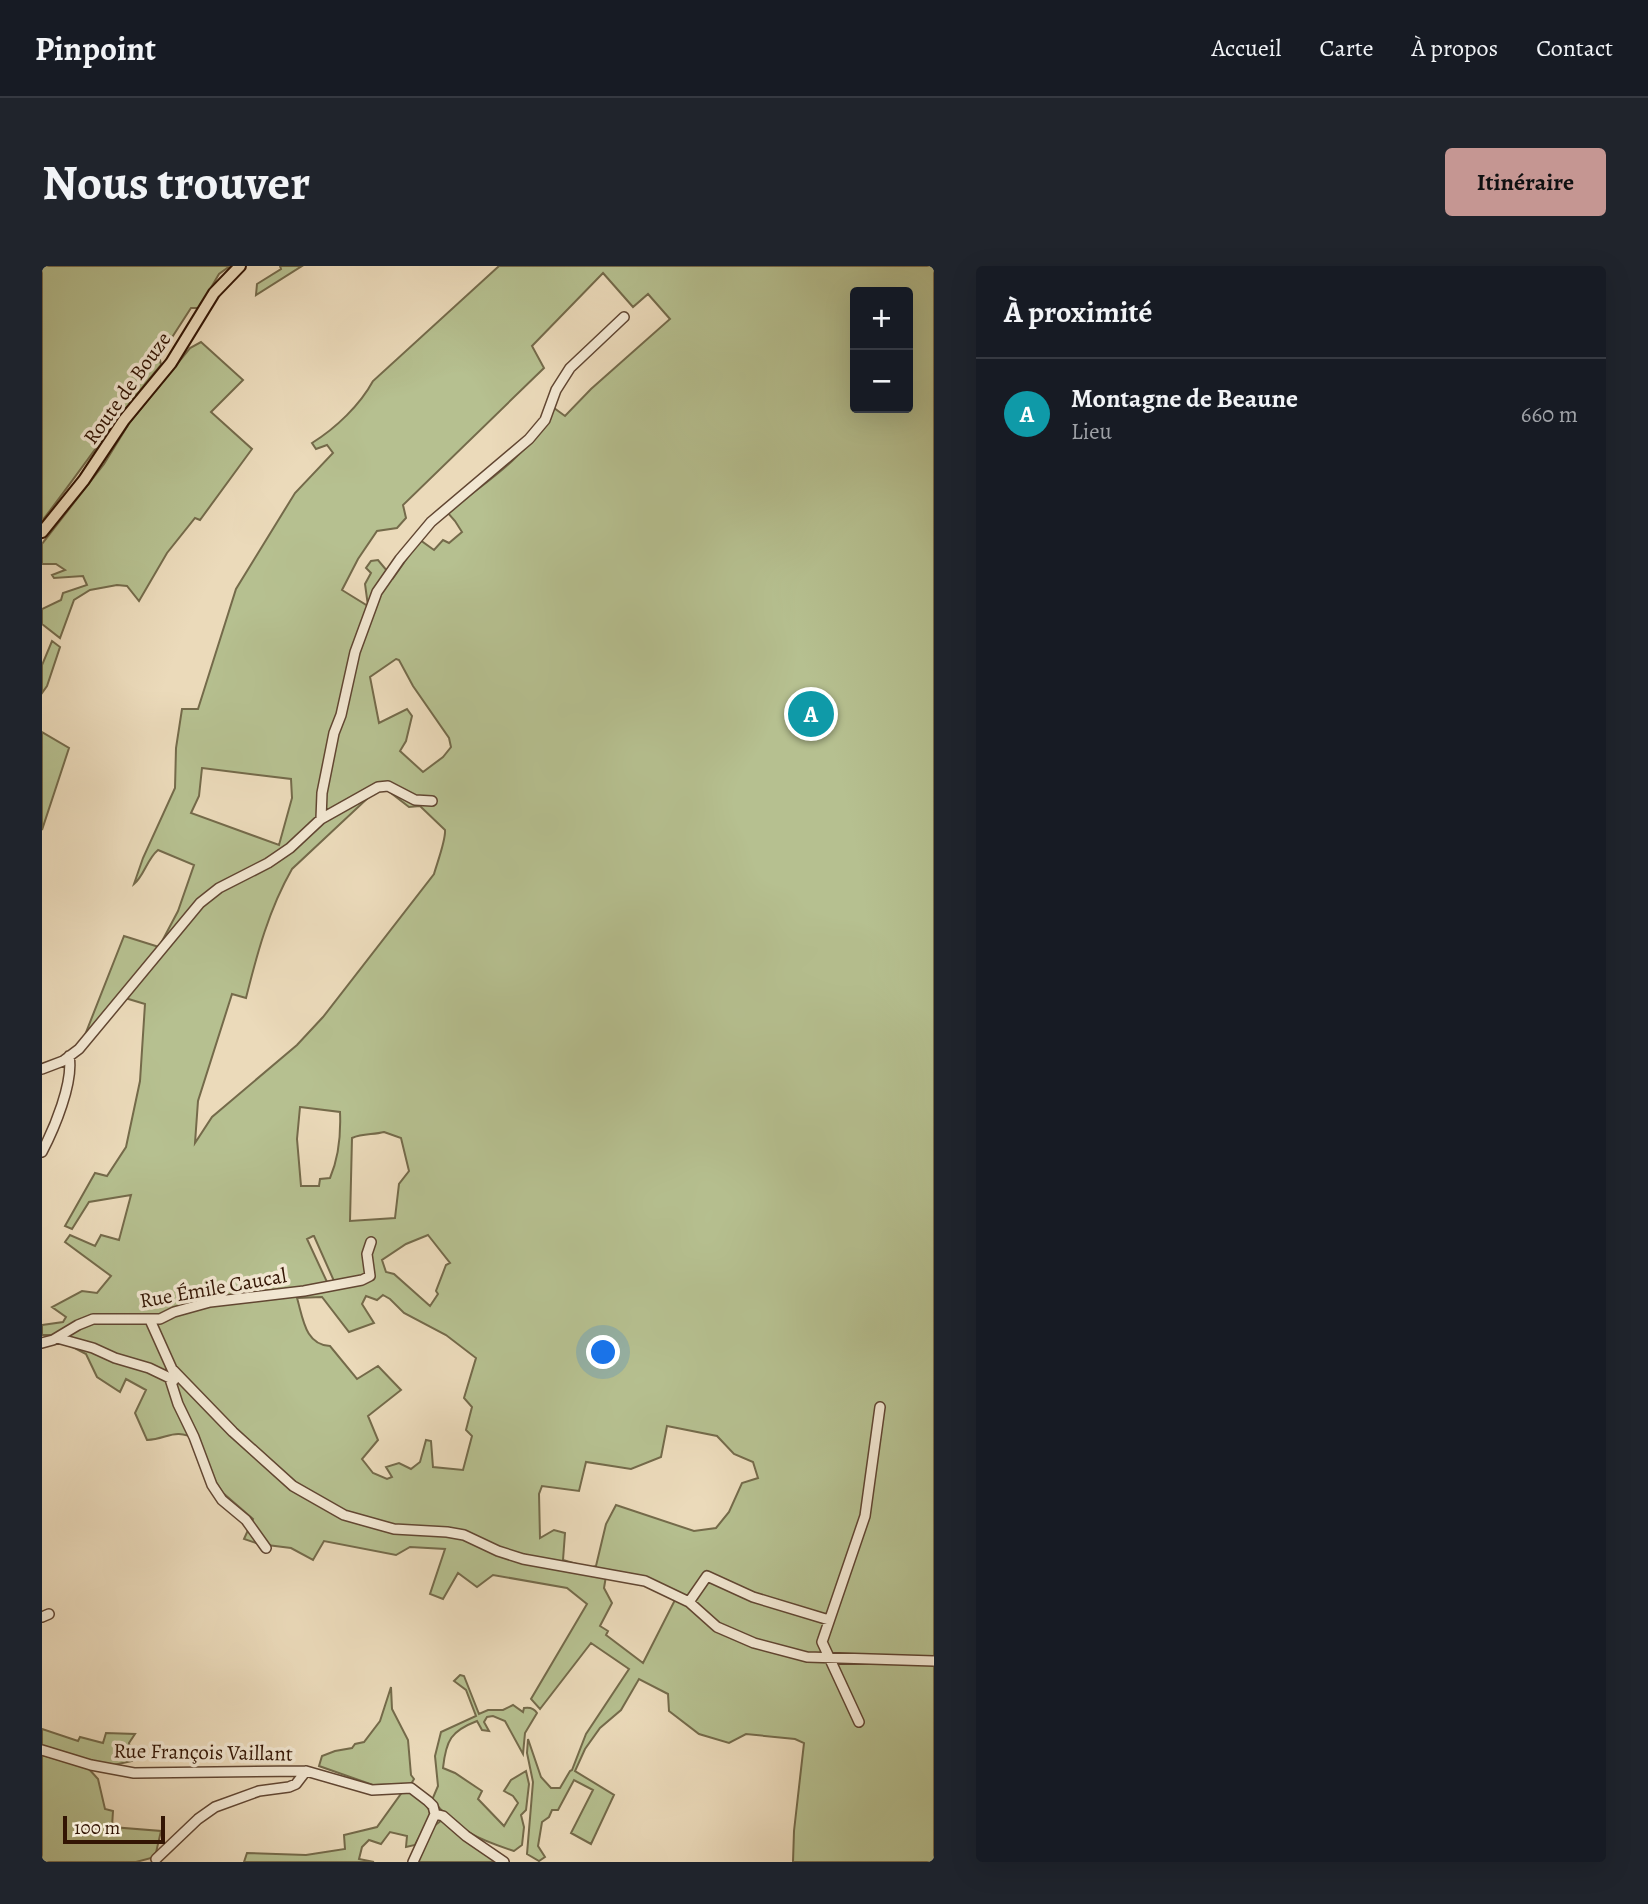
<!DOCTYPE html>
<html lang="fr">
<head>
<meta charset="utf-8">
<style>
	:root { --surface:#171b24; --page:#20242c; --text:#f1f3f6; --muted:#9ea1a6; --line:#363941; --accent:#c59692 }
	body { margin:0; font-family:Alegreya,serif; background:var(--page); color:var(--text) }
	.controls { position:absolute; right:21px; top:21px; display:grid; overflow:hidden; border-radius:7px; box-shadow:0 7px 28px #0002 }
	.controls button { width:63px; height:63px; display:grid; place-items:center; padding:0; border:0; border-bottom:2px solid var(--line); background:var(--surface); color:var(--text); font:35px sans-serif }
	.scale { position:absolute; left:21px; bottom:18px; width:102px; box-sizing:border-box; padding-left:7px; border:4px solid #331504; border-top:0; font-size:19px; line-height:24px; white-space:nowrap; color:#331504; -webkit-text-stroke:5px #f2e7d2; paint-order:stroke }
	.you { position:absolute; left:562px; top:1087px; width:24px; height:24px; margin:-18px; border:5px solid #fff; border-radius:50%; background:#1a73e8; box-shadow:0 0 0 10px #1a73e833 }
	.badge { display:grid; place-items:center; width:46px; height:46px; border-radius:50%; background:var(--accent); color:#fff; font-size:23px; font-weight:700 }
	.pin { position:absolute; translate:-50% -50%; border:4px solid #fff; box-shadow:0 2px 7px #0006 }
	.list { margin:0; padding:0; list-style:none }
	h2 { display:flex; justify-content:space-between; align-items:center; height:91px; margin:0; padding:0 28px; font-size:30px }
	h2 small { font-size:23px; font-weight:400; color:var(--muted) }
	.list li { display:grid; grid-template-columns:46px 1fr auto; gap:21px; align-items:center; box-sizing:border-box; height:112px; padding:0 28px; border-top:2px solid var(--line) }
	.list b { display:block; font-size:26px; white-space:nowrap }
	.list p { margin:0; font-size:23px; white-space:nowrap; color:var(--muted) }
	.list em { font-size:23px; font-style:normal; color:var(--muted) }
	.map { position:relative; flex:none; width:892px; height:1596px; overflow:hidden; border-radius:7px }
	header { display:flex; align-items:center; gap:42px; box-sizing:border-box; height:98px; padding:0 35px; background:var(--surface); border-bottom:2px solid var(--line) }
	header strong { font-size:33px }
	nav { display:flex; gap:38px; margin-inline-start:auto; font-size:24px }
	.intro { display:flex; align-items:center; justify-content:space-between; box-sizing:border-box; height:168px; padding:0 42px }
	h1 { margin:0; font-size:49px }
	.button { padding:18px 32px; border-radius:7px; background:var(--accent); color:#111; font-size:24px; font-weight:700 }
	main { display:flex; gap:42px; padding:0 42px }
	aside { flex:1; background:var(--surface); border-radius:7px; box-shadow:0 7px 28px #0002 }
	.map>svg:first-child { display:block }
	.green { fill:#b6c090; stroke:#746a4a; stroke-width:2; fill-rule:evenodd }
	.lines { fill:none; stroke-linecap:round; stroke-linejoin:round }
	.minor-casing { stroke:#614632; stroke-width:12 }
	.major-casing { stroke:#331504; stroke-width:14 }
	.minor { stroke:#f2e7d2; stroke-width:9 }
	.major { stroke:#ebdaba; stroke-width:10 }
	.labels { text-anchor:middle; dominant-baseline:central; stroke-width:7; stroke-linejoin:round; paint-order:stroke }
	.street-label { font-size:21px; fill:#331504; stroke:#f2e7d2 }
</style>
</head>
<body>
<header>
<strong>Pinpoint</strong>
<nav><a>Accueil</a><a>Carte</a><a>À propos</a><a>Contact</a></nav>
</header>
<div class="intro"><h1>Nous trouver</h1><a class="button">Itinéraire</a></div>
<main>
<div class="map">
<svg width="892" height="1596" viewBox="0 0 892 1596">
	<rect width="100%" height="100%" fill="#ebdaba"/>
	<filter id="stains"><feTurbulence type="fractalNoise" baseFrequency=".00286" numOctaves="4"/><feColorMatrix values="0 0 0 0 .2 0 0 0 0 .09 0 0 0 0 .02 0 0 0 .5 -.17"/></filter>
	<radialGradient id="worn" r=".72"><stop offset=".6" stop-color="#630" stop-opacity="0"/><stop offset="1" stop-color="#630" stop-opacity=".3"/></radialGradient>
	<!-- green -->
	<path class="green" d="M 0,0 L 188,0 L 177,8 L 157,42 L 149,42 L 116,93 L 118,94 L 119,99 C 76,149 40,203 0,255 Z
		M 238,0 L 260,0 L 214,29 L 215,18 L 239,3 Z
		M 457,0 L 892,0 L 892,1596 L 751,1596 L 752,1565 L 762,1477 L 753,1473 L 704,1468 L 687,1477 L 657,1468 L 627,1445 L 626,1428 L 597,1413 L 579,1444 L 558,1462 L 543,1483 L 533,1505 L 572,1529 L 549,1578 L 529,1567 L 551,1524 L 532,1514 L 516,1544 L 510,1544 L 507,1551 L 500,1556 L 496,1580 L 503,1591 L 497,1595 L 485,1588 L 491,1516 L 485,1487 L 486,1473 L 499,1511 L 509,1522 L 518,1522 L 528,1505 L 530,1504 L 544,1468 L 587,1403 L 549,1377 L 498,1443 L 489,1433 L 545,1338 L 525,1322 L 451,1309 L 435,1321 L 416,1307 L 401,1333 L 388,1328 L 403,1283 L 368,1281 L 354,1289 L 282,1275 L 271,1294 L 249,1282 L 217,1278 L 202,1273 L 211,1253 L 181,1227 L 172,1213 L 156,1174 C 131,1161 127,1173 105,1174 L 93,1147 L 104,1124 L 84,1113 L 78,1126 L 55,1111 L 44,1088 L 8,1069 L 0,1069 L 0,1059 L 21,1056 L 24,1051 L 10,1041 L 40,1025 L 55,1027 L 69,1010 L 23,976 L 28,969 L 53,980 L 59,969 L 77,974 L 89,929 L 47,936 L 30,963 L 23,960 L 53,907 L 65,910 L 84,881 L 98,815 L 103,738 L 83,732 L 41,774 L 82,670 L 117,681 L 136,645 L 152,599 L 116,584 C 105,593 102,610 92,618 L 101,592 L 133,522 L 134,482 L 140,443 L 156,443 L 194,323 L 253,227 L 291,187 L 285,179 L 274,183 L 270,177 C 294,162 318,139 331,115 ZM 561,7 L 591,41 L 606,28 L 628,53 L 549,123 L 523,150 L 512,142 C 489,187 444,217 405,246 L 413,255 L 420,266 L 407,277 L 401,274 L 392,284 L 378,274 L 351,312 L 336,294 L 329,295 L 324,302 L 329,307 L 323,318 L 326,340 L 300,324 L 316,293 L 335,265 L 355,262 L 364,252 L 361,239 L 502,102 L 490,80 ZM 813,26 L 866,26 L 866,142 L 813,142 ZM 354,393 L 357,394 L 371,420 L 407,472 L 409,481 L 401,491 L 381,506 L 358,485 L 364,475 L 370,450 L 365,443 L 337,457 L 328,411 ZM 160,502 L 249,513 L 250,532 L 237,579 L 149,547 L 157,530 ZM 341,523 L 345,524 L 367,541 L 378,540 L 403,564 C 404,574 395,597 392,608 L 281,751 L 255,779 L 170,851 L 153,877 L 156,835 L 190,728 L 204,732 C 215,688 227,643 250,603 L 329,529 ZM 258,841 L 298,846 C 299,869 297,891 288,912 L 278,913 L 277,920 L 259,920 L 255,873 ZM 342,866 L 359,872 L 367,905 L 357,918 L 353,952 L 308,955 L 310,872 C 321,867 331,869 342,866 ZM 386,969 L 408,997 L 404,999 L 394,1025 L 396,1028 L 388,1040 L 352,1008 L 344,1006 L 340,994 L 364,978 ZM 271,970 L 272,970 L 292,1015 L 285,1016 L 265,973 ZM 341,1029 L 348,1033 L 362,1047 L 404,1069 L 434,1092 L 422,1132 L 430,1141 L 424,1164 L 430,1170 L 421,1204 L 391,1201 L 389,1175 L 384,1174 L 378,1196 L 369,1203 L 357,1197 L 344,1201 L 350,1211 L 345,1213 L 331,1207 L 320,1193 L 336,1174 L 326,1150 L 359,1124 L 336,1100 L 315,1113 L 288,1080 C 263,1079 261,1052 255,1032 L 280,1031 L 307,1066 L 332,1057 L 320,1038 L 324,1030 L 335,1034 ZM 625,1160 L 675,1170 L 692,1188 L 711,1196 L 716,1212 L 700,1217 L 687,1246 L 674,1262 L 652,1265 L 574,1239 L 564,1258 L 554,1300 L 548,1302 L 521,1294 L 523,1267 L 512,1264 L 498,1272 L 497,1228 L 500,1220 L 537,1225 L 544,1196 L 589,1203 L 619,1191 ZM 564,1310 L 610,1321 L 634,1332 L 601,1397 L 564,1369 L 566,1365 L 558,1360 L 570,1337 L 562,1322 Z
		M 159,76 L 201,114 L 169,146 L 210,183 L 158,254 L 153,252 L 125,287 L 97,335 L 85,320 L 75,319 L 48,324 L 32,334 L 18,372 L 0,358 L 0,343 L 19,334 L 21,327 L 45,319 L 41,310 L 12,312 L 10,309 L 23,304 L 14,298 L 0,298 L 0,278 L 62,198 L 88,156 L 148,82 Z
		M 10,375 L 18,381 L 5,420 L 0,427 L 0,399 Z
		M 0,466 L 27,482 L 0,564 Z
		M 418,1409 L 422,1410 L 437,1448 L 446,1444 L 461,1444 L 471,1439 L 481,1446 L 482,1442 C 488,1441 492,1442 495,1447 L 483,1467 L 481,1488 L 463,1455 L 451,1450 L 445,1451 L 442,1456 L 447,1465 L 440,1464 L 435,1455 C 409,1465 404,1474 401,1502 L 413,1507 L 440,1525 L 436,1533 L 462,1560 L 476,1537 L 471,1530 L 462,1525 L 469,1514 L 484,1505 L 487,1518 L 484,1544 L 479,1549 L 482,1561 L 480,1579 L 472,1585 C 435,1573 417,1565 390,1534 L 396,1520 L 393,1490 L 399,1466 L 434,1450 L 424,1424 L 412,1415 Z
		M 349,1421 L 350,1443 L 366,1474 L 369,1509 L 372,1513 L 369,1518 L 331,1519 L 277,1500 L 280,1490 L 293,1485 L 310,1482 L 313,1478 L 322,1476 L 338,1455 Z
		M 0,1463 L 36,1475 L 38,1471 L 61,1477 L 64,1467 L 93,1468 L 87,1477 L 90,1495 L 67,1500 L 0,1480 Z
		M 0,1489 L 46,1502 L 56,1513 L 63,1543 L 71,1545 L 70,1561 L 119,1565 L 113,1591 L 94,1596 L 0,1596 Z
		M 369,1524 C 398,1550 389,1547 373,1579 L 364,1581 L 365,1570 L 348,1566 L 339,1578 L 327,1574 L 320,1581 L 317,1593 L 332,1596 L 202,1596 L 205,1587 L 264,1589 L 303,1583 L 302,1569 L 335,1561 L 361,1525 Z
		M 400,1554 L 455,1596 L 374,1596 L 392,1560 Z"/>
	<g class="lines">
		<defs>
			<path id="minor" d="M 279,553 L 280,527 L 292,467 L 299,449 L 313,386 L 335,326 L 358,293 L 389,256 L 487,173 L 503,154 L 514,124 L 528,102 L 582,51
				M 0,803 L 21,795 L 37,783 L 158,637 L 177,622 L 226,597 L 248,582 L 279,553 L 336,521 L 346,520 L 373,534 L 390,535
				M 0,886 C 12,863 32,816 27,790
				M 108,1054 L 130,1103 L 191,1166 L 251,1220 L 302,1249 L 352,1263 L 405,1266 L 422,1269 L 456,1285 L 481,1293 L 603,1315 L 647,1336 L 675,1361 L 712,1377 L 765,1391 L 892,1395
				M 15,1072 L 51,1082 L 73,1092 L 107,1102 L 132,1114
				M 0,1077 L 11,1074 L 36,1059 L 51,1053 L 118,1053 L 132,1046 L 168,1036 L 262,1025 L 320,1014 L 328,1010 L 325,988 L 329,976
				M 128,1113 L 136,1138 L 152,1171 L 170,1219 L 180,1234 L 204,1254 L 224,1282
				M 647,1336 L 665,1310 L 711,1331 L 787,1354
				M 0,1351 L 7,1348
				M 817,1456 L 780,1376 L 823,1250 L 838,1141
				M 0,1484 L 49,1499 L 92,1507 L 264,1505 L 330,1524 L 369,1522 L 386,1535 L 391,1540 L 393,1548
				M 393,1548 L 401,1550 L 424,1570 L 462,1596
				M 114,1593 L 156,1553 L 173,1541 L 217,1525 L 247,1521 L 254,1518 L 264,1505
				M 371,1596 L 393,1548"/>
			<path id="major" d="M 0,266 L 42,214 L 82,154 L 129,97 L 172,27 L 198,0"/>
		</defs>
		<!-- minor casing -->
		<use href="#minor" class="minor-casing"/>
		<!-- major casing -->
		<use href="#major" class="major-casing"/>
		<!-- minor -->
		<use href="#minor" class="minor"/>
		<!-- major -->
		<use href="#major" class="major"/>
	</g>
	<g class="labels">
		<!-- street labels -->
		<g class="street-label">
			<text transform="translate(85 122) rotate(-54)">Route de Bouze</text>
			<text transform="translate(171 1022) rotate(-10)">Rue Émile Caucal</text>
			<text transform="translate(161 1486) rotate(1)">Rue François Vaillant</text>
		</g>
	</g>
	<rect width="100%" height="100%" filter="url(#stains)"/>
	<rect width="100%" height="100%" fill="url(#worn)"/>
</svg>
<div class="controls">
<button>+</button>
<button>−</button>
</div>
<div class="scale">100 m</div>
<div class="you"></div>
<div class="pin badge" style="left:769px;top:448px;background:#0f9aa8">A</div>
</div>
<aside>
<h2>À proximité<small></small></h2>
<ul class="list">
<li><span class="badge" style="background:#0f9aa8">A</span><div><b>Montagne de Beaune</b><p>Lieu</p></div><em>660 m</em></li>
</ul>
</aside>
</main>
</body>
</html>
